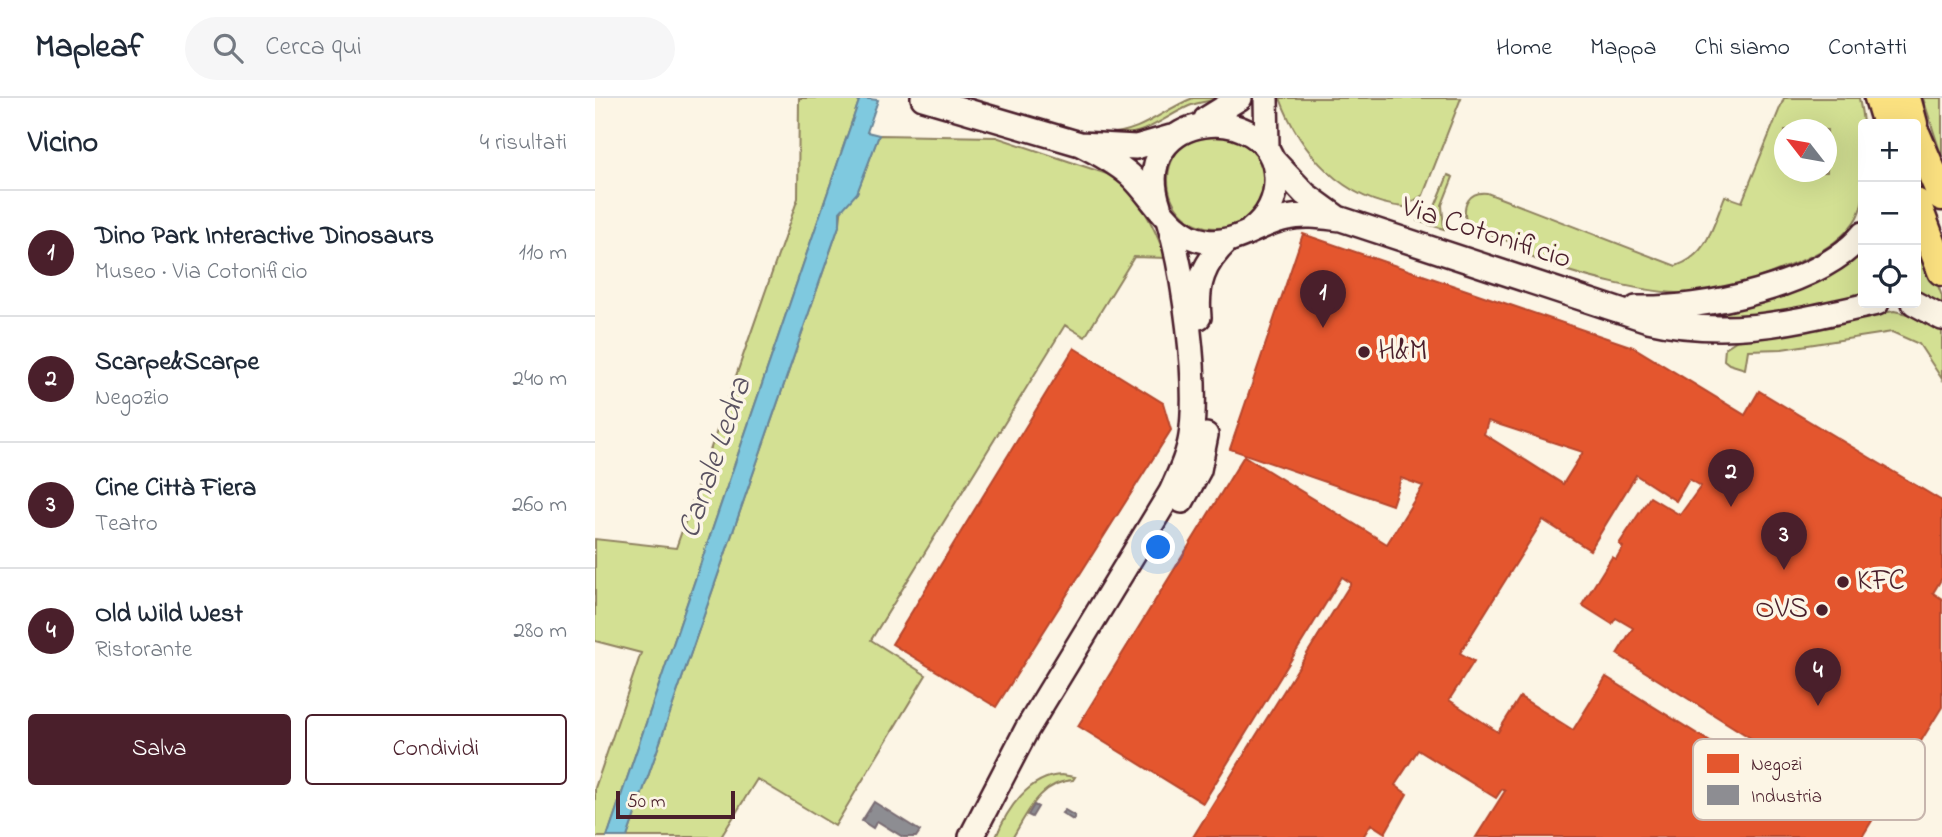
<!DOCTYPE html>
<html lang="it">
<head>
<meta charset="utf-8">
<style>
	:root { --surface:#fff; --page:#f6f6f7; --text:#1f2937; --muted:#747a83; --line:#e0e1e3; --accent:#4a1f2b }
	body { margin:0; font-family:"Indie Flower",sans-serif; background:var(--page); color:var(--text) }
	.controls { position:absolute; right:21px; top:21px; display:grid; overflow:hidden; border-radius:7px; box-shadow:0 7px 28px #0002 }
	.controls button { width:63px; height:63px; display:grid; place-items:center; padding:0; border:0; border-bottom:2px solid var(--line); background:var(--surface); color:var(--text); font:35px sans-serif }
	.compass { position:absolute; left:1179px; top:21px; width:63px; height:63px; border-radius:50%; background:var(--surface); box-shadow:0 7px 28px #0002; rotate:301deg }
	.scale { position:absolute; left:21px; bottom:18px; width:119px; box-sizing:border-box; padding-left:7px; border:4px solid #4a1f2b; border-top:0; font-size:19px; line-height:24px; white-space:nowrap; color:#4a1f2b; -webkit-text-stroke:5px #fcf5e5; paint-order:stroke }
	.you { position:absolute; left:564px; top:450px; width:24px; height:24px; margin:-18px; border:5px solid #fff; border-radius:50%; background:#1a73e8; box-shadow:0 0 0 10px #1a73e833 }
	.badge { display:grid; place-items:center; width:46px; height:46px; border-radius:50%; background:var(--accent); color:#fff; font-size:23px; font-weight:700 }
	.pin { position:absolute; translate:-50% -58px; filter:drop-shadow(0 2px 4px #0008) }
	.pin::after { content:''; position:absolute; top:37px; width:24px; height:21px; background:inherit; clip-path:polygon(0 0,100% 0,50% 100%) }
	.list { margin:0; padding:0; list-style:none }
	h2 { display:flex; justify-content:space-between; align-items:center; height:91px; margin:0; padding:0 28px; font-size:30px }
	h2 small { font-size:23px; font-weight:400; color:var(--muted) }
	.list li { display:grid; grid-template-columns:46px 1fr auto; gap:21px; align-items:center; box-sizing:border-box; height:126px; padding:0 28px; border-top:2px solid var(--line) }
	.list b { display:block; font-size:26px; white-space:nowrap }
	.list p { margin:0; font-size:23px; white-space:nowrap; color:var(--muted) }
	.list em { font-size:23px; font-style:normal; color:var(--muted) }
	.actions { display:flex; gap:14px; padding:21px 28px }
	.actions a { flex:1; padding:16px 0; border:2px solid var(--accent); border-radius:7px; text-align:center; font-size:24px; color:var(--accent) }
	.actions .main { background:var(--accent); color:#fff }
	.icon { flex:none; width:38px; height:38px; fill:none; stroke:currentColor; stroke-width:2; stroke-linecap:round; stroke-linejoin:round }
	.map { position:relative; flex:none; width:1347px; height:739px; overflow:hidden }
	header { display:flex; align-items:center; gap:42px; box-sizing:border-box; height:98px; padding:0 35px; background:var(--surface); border-bottom:2px solid var(--line) }
	header strong { font-size:33px }
	nav { display:flex; gap:38px; margin-inline-start:auto; font-size:24px }
	.search { width:490px; height:63px; background:var(--page); display:flex; align-items:center; gap:18px; box-sizing:border-box; padding:0 24px; border-radius:38px; color:var(--muted); font-size:26px }
	main { display:flex }
	aside { flex:1; background:var(--surface) }
	.map>svg:first-child { display:block }
	.green { fill:#d3e093; stroke:#8e805f; stroke-width:2; fill-rule:evenodd }
	.water { fill:#7fc9df; stroke:#6a8597; stroke-width:2 }
	.shops { fill:#e4572e; stroke:#b6462d; stroke-width:2; fill-rule:evenodd }
	.industry { fill:#8d8d92; stroke:#796c73; stroke-width:2 }
	.lines { fill:none; stroke-linecap:round; stroke-linejoin:round }
	.minor-casing { stroke:#4a1f2b; stroke-width:28 }
	.major-casing { stroke:#4a1f2b; stroke-width:33 }
	.minor { stroke:#fcf5e5; stroke-width:23 }
	.major { stroke:#fbe180; stroke-width:28 }
	.poi-dot { fill:#4a1f2b; stroke:#fcf5e5; stroke-width:2.5 }
	.labels { text-anchor:middle; dominant-baseline:central; stroke-width:7; stroke-linejoin:round; paint-order:stroke }
	.street-label { font-size:30px; fill:#4a1f2b; stroke:#fcf5e5 }
	.poi-label { font-size:30px; fill:#4a1f2b; stroke:#fcf5e5; text-anchor:start }
	.water-label { font-size:32px; font-style:italic; fill:#5a5261; stroke:#fcf5e5 }
	.key { fill:#fcf5e5; stroke:#c7b5ad; stroke-width:2 }
	.key-label { font-size:19px; fill:#4a1f2b }
</style>
</head>
<body>
<header>
<strong>Mapleaf</strong>
<div class="search"><svg class="icon" aria-label="search" viewBox="0 0 24 24"><circle cx="10" cy="10" r="6"/><path d="M15 15l6 6"/></svg>Cerca qui</div>
<nav><a>Home</a><a>Mappa</a><a>Chi siamo</a><a>Contatti</a></nav>
</header>
<main>
<aside>
<h2>Vicino<small>4 risultati</small></h2>
<ul class="list">
<li><span class="badge">1</span><div><b>Dino Park Interactive Dinosaurs</b><p>Museo · Via Cotonificio</p></div><em>110 m</em></li>
<li><span class="badge">2</span><div><b>Scarpe&amp;Scarpe</b><p>Negozio</p></div><em>240 m</em></li>
<li><span class="badge">3</span><div><b>Cine Città Fiera</b><p>Teatro</p></div><em>260 m</em></li>
<li><span class="badge">4</span><div><b>Old Wild West</b><p>Ristorante</p></div><em>280 m</em></li>
</ul>
<div class="actions"><a class="main">Salva</a><a>Condividi</a></div>
</aside>
<div class="map">
<svg width="1347" height="739" viewBox="0 0 1347 739">
	<rect width="100%" height="100%" fill="#fcf5e5"/>
	<filter id="ink" filterUnits="userSpaceOnUse"><feTurbulence type="fractalNoise" baseFrequency=".0143" numOctaves="2"/><feDisplacementMap in="SourceGraphic" scale="14" xChannelSelector="R" yChannelSelector="G"/><feConvolveMatrix kernelMatrix="1 2 1 2 8 2 1 2 1" color-interpolation-filters="sRGB"/></filter>
	<g filter="url(#ink)">
		<!-- green -->
		<path class="green" d="M 204,0 L 265,0 L 12,739 L 0,739 L 0,690 L 46,555 L 0,543 L 0,441 L 81,450 L 203,100 Z
			M 598,0 L 627,0 C 617,3 604,4 594,8 C 565,21 546,42 511,36 C 549,34 565,13 598,0 Z
			M 685,0 L 866,0 L 828,97 L 809,109 C 749,103 705,55 685,0 Z
			M 1189,0 L 1264,0 C 1270,28 1277,100 1259,124 C 1244,146 1218,158 1194,168 C 1165,180 1133,193 1102,195 C 1058,198 976,177 936,159 C 928,155 922,148 914,144 C 900,135 883,135 871,123 C 867,107 874,93 892,95 L 1081,168 C 1113,157 1118,128 1130,98 L 1147,104 ZM 1190,32 L 1232,32 L 1232,74 L 1190,74 Z
			M 1328,0 L 1347,0 L 1347,60 Z
			M573 82a48 48 0 1 1 96 0a48 48 0 1 1-96 0Z
			M 284,37 L 401,39 L 518,78 C 546,99 559,128 571,160 L 539,159 L 490,239 L 470,227 L 276,542 L 331,577 L 240,728 L 162,681 L 126,739 L 32,739 L 245,125 L 247,108 L 262,95 Z
			M 853,77 L 858,79 L 847,107 L 849,131 L 823,123 L 839,111 Z
			M 1321,131 L 1347,198 L 1347,209 L 1321,197 Z
			M 1268,149 L 1268,200 L 1155,223 L 1100,223 L 1102,214 Z
			M 1299,213 L 1326,219 L 1347,233 L 1347,281 L 1324,246 L 1297,234 L 1187,251 L 1153,252 L 1150,271 L 1134,266 L 1129,262 L 1130,250 L 1147,239 L 1193,236 L 1208,229 Z
			M 467,677 L 480,679 L 478,682 C 445,684 433,714 418,739 L 401,739 C 412,711 434,678 467,677 Z"/>
		<!-- water -->
		<path class="water" d="M 265,0 L 283,2 L 272,34 L 284,37 L 262,95 L 245,114 L 245,125 L 32,739 L 12,739 Z"/>
		<!-- shops -->
		<path class="shops" d="M 708,136 L 1038,249 L 1150,317 L 1164,293 L 1347,403 L 1347,480 L 1338,495 L 1347,501 L 1347,609 L 1267,739 L 881,739 L 910,693 L 907,691 L 901,700 L 823,652 L 800,687 L 812,696 L 790,735 L 776,726 L 768,739 L 598,739 L 756,485 L 747,479 L 608,705 L 483,628 L 649,358 L 792,446 L 828,388 L 806,380 L 797,407 L 635,351 ZM 893,323 L 988,354 L 968,386 L 889,336 ZM 1041,377 L 1081,403 L 1094,381 L 1106,388 L 1085,417 L 1055,399 L 1024,446 L 1028,449 L 1021,461 L 1017,459 L 987,507 L 1017,526 L 1021,520 L 1038,530 L 1022,556 L 1189,661 L 1176,682 L 1011,579 L 978,632 L 925,599 L 903,634 L 854,602 L 879,563 L 865,555 L 948,422 L 995,452 Z
			M 479,250 L 568,305 L 576,332 L 401,609 L 297,546 Z"/>
		<!-- industry -->
		<path class="industry" d="M 279,704 L 325,733 L 321,739 L 308,739 L 282,723 L 278,730 L 267,723 Z
			M 439,707 L 443,709 L 437,719 L 433,717 Z
			M 470,712 L 480,718 L 478,722 L 467,715 Z"/>
		<g class="lines">
			<defs>
				<path id="minor" d="M 328,0 L 485,46 L 541,49 L 576,39
					M 671,0 L 672,49
					M 611,21 L 645,0
					M 485,46 C 503,55 520,64 535,77 C 560,100 575,138 610,143 C 640,148 664,125 692,120 C 710,116 728,119 746,121 L 1053,222 C 1136,241 1201,223 1282,205
					M 678,62 L 710,96 L 743,120
					M 564,108 C 531,10 678,0 681,79 C 682,100 673,118 657,131
					M 1319,205 L 1347,220
					M 1041,210 C 1107,212 1225,188 1268,136
					M 604,219 C 601,186 608,166 632,143
					M 587,403 L 604,372 L 611,337
					M 376,739 L 432,631 L 576,394 C 584,376 593,358 596,338 C 604,283 589,175 573,122"/>
				<path id="major" d="M 1284,0 L 1292,26
					M 1311,0 L 1318,26
					M 1321,37 L 1347,98
					M 1321,105 L 1347,173"/>
			</defs>
			<!-- minor casing -->
			<use href="#minor" class="minor-casing"/>
			<!-- major casing -->
			<use href="#major" class="major-casing"/>
			<!-- minor -->
			<use href="#minor" class="minor"/>
			<!-- major -->
			<use href="#major" class="major"/>
		</g>
	</g>
	<!-- markers -->
	<g class="poi-dot">
		<circle cx="769" cy="254" r="7"/>
		<circle cx="1248" cy="484" r="7"/>
		<circle cx="1227" cy="512" r="7"/>
	</g>
	<g class="labels">
		<!-- street labels -->
		<g class="street-label">
			<text transform="translate(891 136) rotate(18)">Via Cotonificio</text>
		</g>
		<!-- poi labels -->
		<g class="poi-label">
			<text x="783" y="254">H&amp;M</text>
			<text x="1262" y="484">KFC</text>
			<text x="1213" y="512" text-anchor="end">OVS</text>
		</g>
		<!-- water labels -->
		<g class="water-label">
			<text transform="translate(121 360) rotate(-71)">Canale Ledra</text>
		</g>
	</g>
	<!-- legend -->
	<rect x="1098" y="641" width="232" height="81" rx="10" class="key"/>
	<rect x="1112" y="656" width="32" height="19" fill="#e4572e"/>
	<rect x="1112" y="687" width="32" height="20" fill="#8d8d92"/>
	<g class="key-label">
		<text x="1156" y="672">Negozi</text>
		<text x="1156" y="704">Industria</text>
	</g>
</svg>
<div class="controls">
<button>+</button>
<button>−</button>
<button><svg class="icon" aria-label="locate" viewBox="0 0 24 24"><circle cx="12" cy="12" r="6"/><path d="M12 2v4M12 18v4M2 12h4M18 12h4"/></svg></button>
</div>
<svg class="compass" viewBox="-18 -18 36 36"><path d="M0-13l5 13h-10z" fill="#e53935"/><path d="M0 13l5-13h-10z" fill="#747a83"/></svg>
<div class="scale">50 m</div>
<div class="you"></div>
<div class="pin badge" style="left:728px;top:230px">1</div>
<div class="pin badge" style="left:1136px;top:409px">2</div>
<div class="pin badge" style="left:1189px;top:472px">3</div>
<div class="pin badge" style="left:1223px;top:608px">4</div>
</div>
</main>
</body>
</html>
